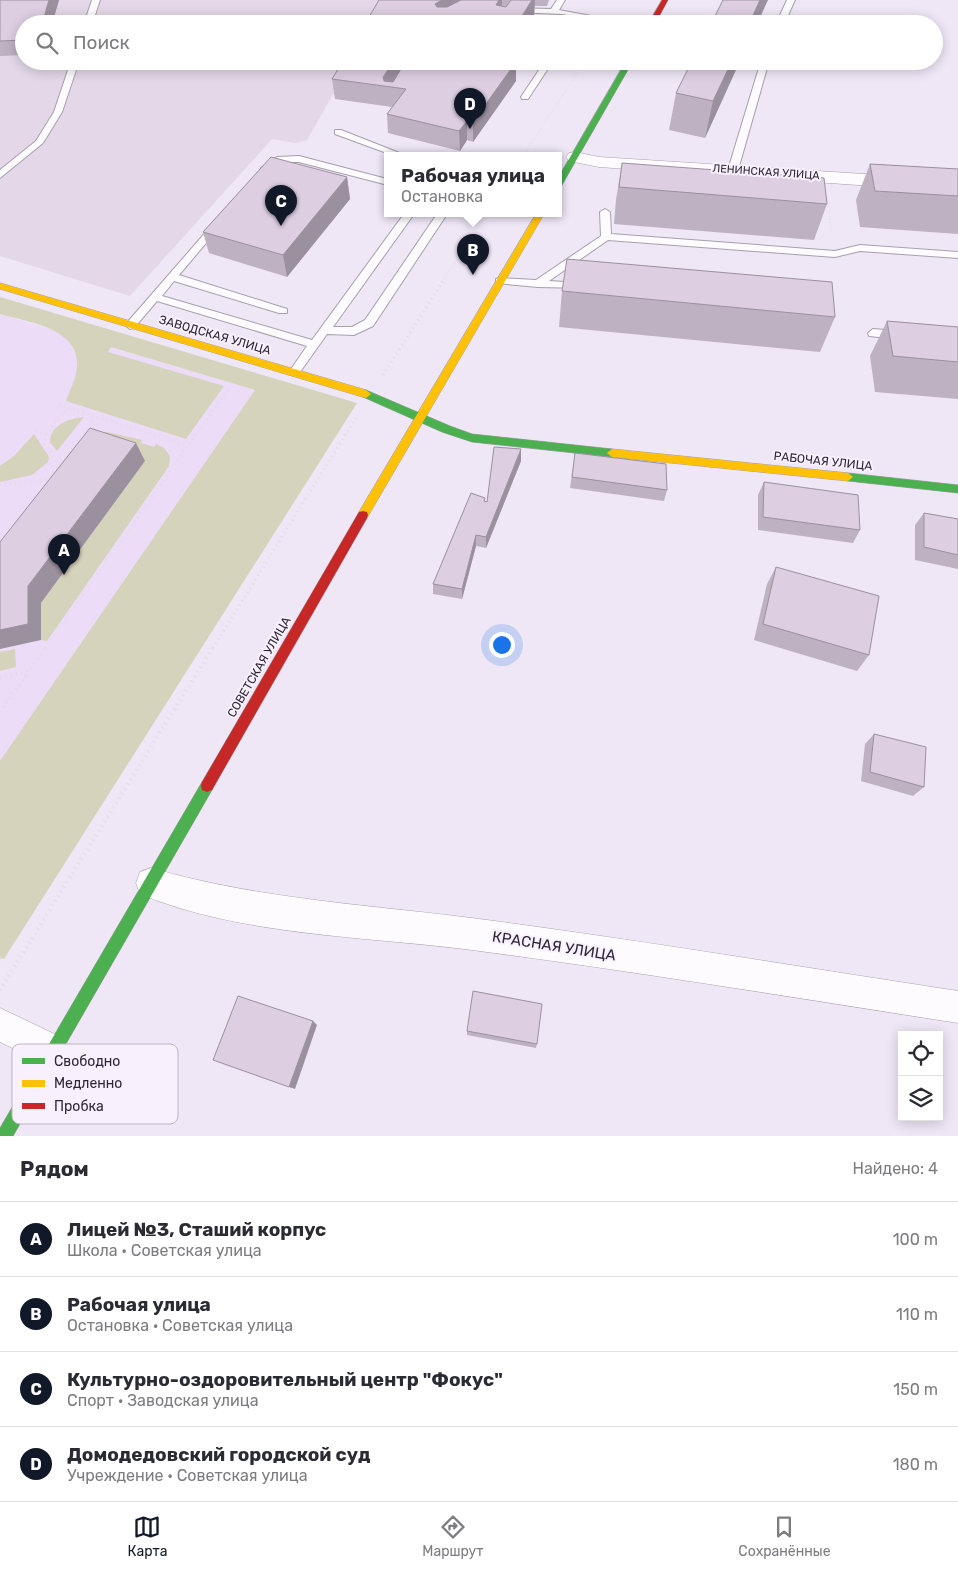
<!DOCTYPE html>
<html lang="ru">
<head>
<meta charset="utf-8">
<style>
	:root { --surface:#fff; --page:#f2f2f3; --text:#2b2b33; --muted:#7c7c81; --line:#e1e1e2; --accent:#111827 }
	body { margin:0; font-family:Rubik,sans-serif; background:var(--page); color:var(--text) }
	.controls { position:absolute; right:15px; bottom:15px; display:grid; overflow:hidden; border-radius:0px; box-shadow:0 2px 12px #0003 }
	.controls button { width:45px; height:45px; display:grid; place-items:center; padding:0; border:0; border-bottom:1px solid var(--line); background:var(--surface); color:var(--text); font:25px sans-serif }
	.you { position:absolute; left:501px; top:644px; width:18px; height:18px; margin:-12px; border:4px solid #fff; border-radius:50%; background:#1a73e8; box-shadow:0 0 0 8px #1a73e833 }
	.badge { display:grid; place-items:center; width:32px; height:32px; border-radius:50%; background:var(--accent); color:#fff; font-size:16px; font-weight:700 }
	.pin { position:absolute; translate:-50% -41px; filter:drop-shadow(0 1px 2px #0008) }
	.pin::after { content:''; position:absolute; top:26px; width:18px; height:15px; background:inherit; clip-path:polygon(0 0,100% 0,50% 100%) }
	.popup { position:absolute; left:384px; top:152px; width:178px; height:65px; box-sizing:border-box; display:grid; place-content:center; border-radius:0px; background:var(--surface); filter:drop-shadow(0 1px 4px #0005); font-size:16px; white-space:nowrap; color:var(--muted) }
	.popup b { font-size:19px; color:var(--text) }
	.popup::after { content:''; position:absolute; left:50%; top:100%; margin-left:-10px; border:10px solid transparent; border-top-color:var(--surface) }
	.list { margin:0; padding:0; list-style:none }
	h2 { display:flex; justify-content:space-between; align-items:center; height:65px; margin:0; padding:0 20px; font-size:21px }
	h2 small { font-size:16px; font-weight:400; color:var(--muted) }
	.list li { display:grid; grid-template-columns:32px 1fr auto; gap:15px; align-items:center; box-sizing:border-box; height:75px; padding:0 20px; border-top:1px solid var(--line) }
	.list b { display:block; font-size:19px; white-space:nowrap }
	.list p { margin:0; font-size:16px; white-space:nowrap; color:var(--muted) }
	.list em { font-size:16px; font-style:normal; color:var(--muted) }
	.icon { flex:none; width:28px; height:28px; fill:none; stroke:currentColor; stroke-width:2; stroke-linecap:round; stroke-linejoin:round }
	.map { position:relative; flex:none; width:958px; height:1136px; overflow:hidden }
	.search { position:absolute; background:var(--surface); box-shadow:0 2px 12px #0003; left:15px; right:15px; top:15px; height:55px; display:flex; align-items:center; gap:12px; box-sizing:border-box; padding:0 18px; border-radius:28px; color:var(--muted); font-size:19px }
	.sheet { height:365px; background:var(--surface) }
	nav { display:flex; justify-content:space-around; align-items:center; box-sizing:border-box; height:70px; border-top:1px solid var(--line); background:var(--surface); font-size:14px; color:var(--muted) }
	nav a { display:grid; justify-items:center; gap:2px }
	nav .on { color:var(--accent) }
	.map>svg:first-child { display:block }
	.built { fill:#ecdcf8 }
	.industrial { fill:#e3d7e8 }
	.green { fill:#d5d3bb }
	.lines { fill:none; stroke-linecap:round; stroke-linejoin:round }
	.lane-casing { stroke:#a6a0ac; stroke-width:2 }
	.street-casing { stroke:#a6a0ac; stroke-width:1 }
	.fast-casing { stroke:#a6a0ac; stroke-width:1 }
	.slow-casing { stroke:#a6a0ac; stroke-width:1 }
	.jam-casing { stroke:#a6a0ac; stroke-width:1 }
	.path-far2 { stroke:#e0dde2; stroke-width:2; stroke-dasharray:0.5 2.5; stroke-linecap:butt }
	.path-far1 { stroke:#e0dde2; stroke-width:3; stroke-dasharray:1 4; stroke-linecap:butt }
	.path { stroke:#e0dde2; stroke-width:4; stroke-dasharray:1 4.5; stroke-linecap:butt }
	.lane { fill:#fdfbfe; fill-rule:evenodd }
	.street { fill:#fdfbfe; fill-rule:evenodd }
	.fast { fill:#4caf50; fill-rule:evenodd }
	.slow { fill:#ffc107; fill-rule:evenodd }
	.jam { fill:#c62828; fill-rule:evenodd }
	.wall { fill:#beb1c2 }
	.shaded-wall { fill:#9b909e }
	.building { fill:#ddcee2; stroke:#9b909e }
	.labels { text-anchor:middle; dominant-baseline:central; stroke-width:4; stroke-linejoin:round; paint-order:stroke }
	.far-street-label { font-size:11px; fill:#2f2834; stroke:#f8f1fd }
	.street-label { font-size:12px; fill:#2f2834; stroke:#f8f1fd }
	.near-street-label { font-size:15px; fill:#2f2834; stroke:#f8f1fd }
	.key { fill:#f8f1fd; stroke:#bcb5c1; stroke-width:1 }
	.key-label { font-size:14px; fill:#2f2834 }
</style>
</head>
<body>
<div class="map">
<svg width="958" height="1136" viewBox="0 0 958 1136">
	<rect width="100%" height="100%" fill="#efe6f6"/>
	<!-- built -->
	<path class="built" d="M 0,314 L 255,390 L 0,761 Z"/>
	<!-- industrial -->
	<path class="industrial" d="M 0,0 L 387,0 L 373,24 L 24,24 L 24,61 L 352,61 L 307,140 L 296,143 L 272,139 L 130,296 L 0,256 Z"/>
	<!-- green -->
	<path class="green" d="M 0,297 L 357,403 L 4,959 L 0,958 L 0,761 L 255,390 L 111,347 L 108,352 L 224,386 L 186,439 L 66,401 C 70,390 76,379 77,367 C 81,328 27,322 0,314 Z
		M 84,417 L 57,451 L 50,442 C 50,425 70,418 84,417 Z
		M 107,432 L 142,440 L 141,443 L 154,447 L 156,444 L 164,448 L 170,456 L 169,466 L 47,641 L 41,640 L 41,603 L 145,461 L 97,433 Z
		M 34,434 L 49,457 L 48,462 L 32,475 L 0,482 L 0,466 L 14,456 Z
		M 15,649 L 16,667 L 0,671 L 0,652 Z"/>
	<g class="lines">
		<defs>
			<path id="lane" d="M 92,0 L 100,0 L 92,24 L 84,24 Z
				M 557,0 L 565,0 L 559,10 L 634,24 L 615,24 L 562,14 L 513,12 L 506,24 L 498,24 L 508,8 L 551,9 Z
				M 787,0 L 795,0 L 784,24 L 776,24 Z
				M 71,61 L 79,61 L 62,112 L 43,143 L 0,178 L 0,170 L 36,141 L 54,112 Z
				M 545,61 L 553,61 L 528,99 L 522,99 L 521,97 Z
				M 761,61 L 769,61 L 738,170 L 730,172 L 728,170 Z
				M 335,130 L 341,130 L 407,156 L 395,156 L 335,134 Z
				M 299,156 L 387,179 L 388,182 L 384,184 L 299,162 L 282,162 L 265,171 L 261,168 L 277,157 Z
				M 605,209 L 610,212 L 611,234 L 835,251 L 860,245 L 958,252 L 958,258 L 860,251 L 835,257 L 608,240 L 549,281 L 580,283 L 585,286 L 584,288 L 538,287 L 496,283 L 496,279 L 500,278 L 536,280 L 601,236 L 600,212 Z
				M 404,214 L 414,214 L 333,327 L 352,327 L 365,320 L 437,214 L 447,214 L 373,326 L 354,335 L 327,334 L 298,375 L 290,375 L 289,372 L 307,346 L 157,301 L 134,328 L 130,329 L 125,325 L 212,225 L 218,225 L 218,229 L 179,275 L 287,309 L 287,313 L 279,313 L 174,281 L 162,296 L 312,340 Z
				M 873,329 L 898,331 L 903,335 L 898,339 L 869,336 L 868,333 Z"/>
			<path id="street" d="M 575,152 L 599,157 L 958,180 L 958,192 L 599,167 L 569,161 L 566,157 L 569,153 Z
				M 151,868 C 261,900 374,905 487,920 C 644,941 801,967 958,991 L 958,1023 C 796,998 634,971 472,950 C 364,936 242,936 140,894 L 136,883 L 140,872 Z
				M 0,1008 L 65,1039 L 70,1051 L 65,1063 L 53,1068 L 0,1042 Z"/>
			<path id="fast" d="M 626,61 L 633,61 L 562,185 L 558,188 L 558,178 Z
				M 366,390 L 450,426 L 472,434 L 612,449 L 617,453 L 612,457 L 472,442 L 442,432 L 363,397 L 361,394 L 363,391 Z
				M 848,473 L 958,485 L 958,493 L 848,481 L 843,477 Z
				M 207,780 L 212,782 L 213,786 L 212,790 L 13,1136 L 0,1136 L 0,1128 L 202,782 Z"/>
			<path id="slow" d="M 536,214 L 544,214 L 367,518 L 359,518 L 358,515 L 359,512 Z
				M 0,283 L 366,390 L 371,394 L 366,398 L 0,289 Z
				M 612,449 L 848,473 L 853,477 L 848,481 L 612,457 L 607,453 Z"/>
			<path id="jam" d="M 662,0 L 668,0 L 655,24 L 648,24 Z
				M 363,511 L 367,512 L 368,515 L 367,518 L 212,790 L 207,792 L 202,790 L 201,786 L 202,782 L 359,512 Z"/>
		</defs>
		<!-- lane casing -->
		<use href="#lane" class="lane-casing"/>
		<!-- street casing -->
		<use href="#street" class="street-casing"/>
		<!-- fast casing -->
		<use href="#fast" class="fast-casing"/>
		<!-- slow casing -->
		<use href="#slow" class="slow-casing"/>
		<!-- jam casing -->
		<use href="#jam" class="jam-casing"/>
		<!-- path-far2 -->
		<path class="path-far2" d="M 523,156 L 585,61
			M 827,198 L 832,236
			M 444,279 L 486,214"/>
		<!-- path-far1 -->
		<path class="path-far1" d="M 383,375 L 445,278
			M 59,405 L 187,445
			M 36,430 L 46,434 L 68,408
			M 46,434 L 44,443 L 60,465
			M 0,485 L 49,479
			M 29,505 L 96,417
			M 45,648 L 228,389
			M 213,648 L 357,416"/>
		<!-- path -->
		<path class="path" d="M 0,678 L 29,671 L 46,647
			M 0,712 L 29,672
			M 0,958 L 4,959
			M 0,990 L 213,647"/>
		<!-- lane -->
		<use href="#lane" class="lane"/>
		<!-- street -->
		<use href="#street" class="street"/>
		<!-- fast -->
		<use href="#fast" class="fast"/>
		<!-- slow -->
		<use href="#slow" class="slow"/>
		<!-- jam -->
		<use href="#jam" class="jam"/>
	</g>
	<!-- wall -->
	<path class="wall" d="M 0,0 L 59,0 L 52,24 L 24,24 L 24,55 L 0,56 Z
		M 379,0 L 549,0 L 547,6 L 535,6 L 534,15 Z
		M 740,61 L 705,138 L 669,130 L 676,93 Z
		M 332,79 L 516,81 L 473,142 L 467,140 L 460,151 L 388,133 L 387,114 L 392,107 L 335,99 Z
		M 622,163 L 827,204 L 814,240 L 614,224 L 616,200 Z
		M 870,164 L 958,169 L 958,234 L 860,227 L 856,200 Z
		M 347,177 L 350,199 L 287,277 L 209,253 L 203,232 Z
		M 562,291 L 835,317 L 820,352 L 559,327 Z
		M 887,321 L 958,327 L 958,399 L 875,392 L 870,356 Z
		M 575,453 L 667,490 L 664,501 L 570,488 Z
		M 521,461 L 486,548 L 476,546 L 462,599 L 433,594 L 433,584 L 485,498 L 485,501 L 487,502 Z
		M 764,482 L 860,530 L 853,543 L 758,530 L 758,495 Z
		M 924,513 L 958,519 L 958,569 L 915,560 L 915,525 Z
		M 776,567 L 869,655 L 857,671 L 754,640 L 767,584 Z
		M 874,734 L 924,787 L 913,796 L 861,781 L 865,744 Z
		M 467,1031 L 537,1044 L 536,1048 L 467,1035 Z"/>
	<!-- shaded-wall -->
	<path class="shaded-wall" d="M 49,0 L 59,0 L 52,24 L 42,24 Z
		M 442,0 L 476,0 L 436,24 L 435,4 Z
		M 499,0 L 502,0 L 501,15 L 496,5 Z
		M 532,0 L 535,0 L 534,15 L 529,24 L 517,24 Z
		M 760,0 L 768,0 L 757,24 L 749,24 Z
		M 394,61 L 410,61 L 391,87 L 384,86 L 383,77 Z
		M 732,61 L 740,61 L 705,138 L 713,101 Z
		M 516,62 L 516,81 L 473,142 L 473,122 Z
		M 467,121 L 467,140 L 460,151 L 459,131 Z
		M 347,177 L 350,199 L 287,277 L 283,255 Z
		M 136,443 L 145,461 L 41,603 L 41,640 L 0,649 L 0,630 L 28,586 Z
		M 521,449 L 521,461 L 486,548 L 486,537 Z
		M 476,535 L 476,546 L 462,599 L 462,589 Z
		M 313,1021 L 317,1025 L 295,1089 L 289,1087 Z"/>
	<!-- building -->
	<path class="building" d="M 0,0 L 49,0 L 42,24 L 24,24 L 24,40 L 0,41 Z
		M 379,0 L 442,0 L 435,4 L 437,7 L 447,7 L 461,0 L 499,0 L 496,5 L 506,7 L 511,0 L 532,0 L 517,24 L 365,24 Z
		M 723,0 L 760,0 L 749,24 L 711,24 Z
		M 343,61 L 394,61 L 383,77 L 384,81 L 393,82 L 406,61 L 516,62 L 473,122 L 467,121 L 459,131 L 387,114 L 406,89 L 332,79 Z
		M 692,61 L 732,61 L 713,101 L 676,93 Z
		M 271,157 L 347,177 L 283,255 L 203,232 Z
		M 622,163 L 824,178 L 827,204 L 619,187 Z
		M 870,164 L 958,169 L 958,196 L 875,191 Z
		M 567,259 L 832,282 L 835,317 L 562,291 Z
		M 887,321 L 958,327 L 958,362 L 893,356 Z
		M 90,428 L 136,443 L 28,586 L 28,624 L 0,630 L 0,542 Z
		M 494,447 L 521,449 L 486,537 L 476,535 L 462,589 L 433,584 L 471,493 L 485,498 L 484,501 L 487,502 Z
		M 575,453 L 666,464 L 667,490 L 572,477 Z
		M 764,482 L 858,495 L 860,530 L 763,517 Z
		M 924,513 L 958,519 L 958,555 L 924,547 Z
		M 776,567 L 879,596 L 869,655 L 763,624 Z
		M 874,734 L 926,747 L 924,787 L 870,772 Z
		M 473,991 L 542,1004 L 537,1044 L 467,1031 Z
		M 238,996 L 313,1021 L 289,1087 L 213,1060 Z"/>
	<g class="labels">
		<!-- far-street labels -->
		<g class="far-street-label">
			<text transform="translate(766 172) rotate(4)">ЛЕНИНСКАЯ УЛИЦА</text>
		</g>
		<!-- street labels -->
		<g class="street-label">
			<text transform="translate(215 335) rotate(16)">ЗАВОДСКАЯ УЛИЦА</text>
			<text transform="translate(823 461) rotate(6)">РАБОЧАЯ УЛИЦА</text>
			<text transform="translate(259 667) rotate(-60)">СОВЕТСКАЯ УЛИЦА</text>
		</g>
		<!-- near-street labels -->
		<g class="near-street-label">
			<text transform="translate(554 946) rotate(9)">КРАСНАЯ УЛИЦА</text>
		</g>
	</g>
	<!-- legend -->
	<rect x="12" y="1044" width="166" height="80" rx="8" class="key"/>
	<rect x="22" y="1058" width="23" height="6" fill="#4caf50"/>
	<rect x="22" y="1080" width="23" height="7" fill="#ffc107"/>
	<rect x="22" y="1103" width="23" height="6" fill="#c62828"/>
	<g class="key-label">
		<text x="54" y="1066">Свободно</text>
		<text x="54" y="1088">Медленно</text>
		<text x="54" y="1111">Пробка</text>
	</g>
</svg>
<div class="controls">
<button><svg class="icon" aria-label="locate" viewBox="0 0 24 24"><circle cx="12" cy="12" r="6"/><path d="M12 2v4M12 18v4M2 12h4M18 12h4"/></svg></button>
<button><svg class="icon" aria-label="layers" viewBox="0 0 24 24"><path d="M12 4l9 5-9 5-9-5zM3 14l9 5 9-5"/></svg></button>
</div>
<div class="you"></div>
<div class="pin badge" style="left:64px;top:575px">A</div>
<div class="pin badge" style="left:473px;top:275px">B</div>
<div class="popup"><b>Рабочая улица</b>Остановка</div>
<div class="pin badge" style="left:281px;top:226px">C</div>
<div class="pin badge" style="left:470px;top:129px">D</div>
<div class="search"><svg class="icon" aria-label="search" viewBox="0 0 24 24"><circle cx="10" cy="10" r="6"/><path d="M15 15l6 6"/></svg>Поиск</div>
</div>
<section class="sheet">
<h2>Рядом<small>Найдено: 4</small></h2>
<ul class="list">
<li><span class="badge">A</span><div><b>Лицей №3, Сташий корпус</b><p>Школа · Советская улица</p></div><em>100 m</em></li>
<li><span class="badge">B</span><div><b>Рабочая улица</b><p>Остановка · Советская улица</p></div><em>110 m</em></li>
<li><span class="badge">C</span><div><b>Культурно-оздоровительный центр &quot;Фокус&quot;</b><p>Спорт · Заводская улица</p></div><em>150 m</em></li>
<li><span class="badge">D</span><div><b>Домодедовский городской суд</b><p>Учреждение · Советская улица</p></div><em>180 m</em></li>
</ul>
</section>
<nav>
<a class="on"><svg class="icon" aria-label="map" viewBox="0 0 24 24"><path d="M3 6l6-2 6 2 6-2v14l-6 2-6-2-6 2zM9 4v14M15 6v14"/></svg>Карта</a>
<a><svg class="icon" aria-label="directions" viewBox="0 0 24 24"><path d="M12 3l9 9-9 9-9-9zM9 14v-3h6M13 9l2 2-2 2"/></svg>Маршрут</a>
<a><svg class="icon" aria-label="saved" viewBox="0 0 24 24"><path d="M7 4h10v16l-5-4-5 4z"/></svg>Сохранённые</a>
</nav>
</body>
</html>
